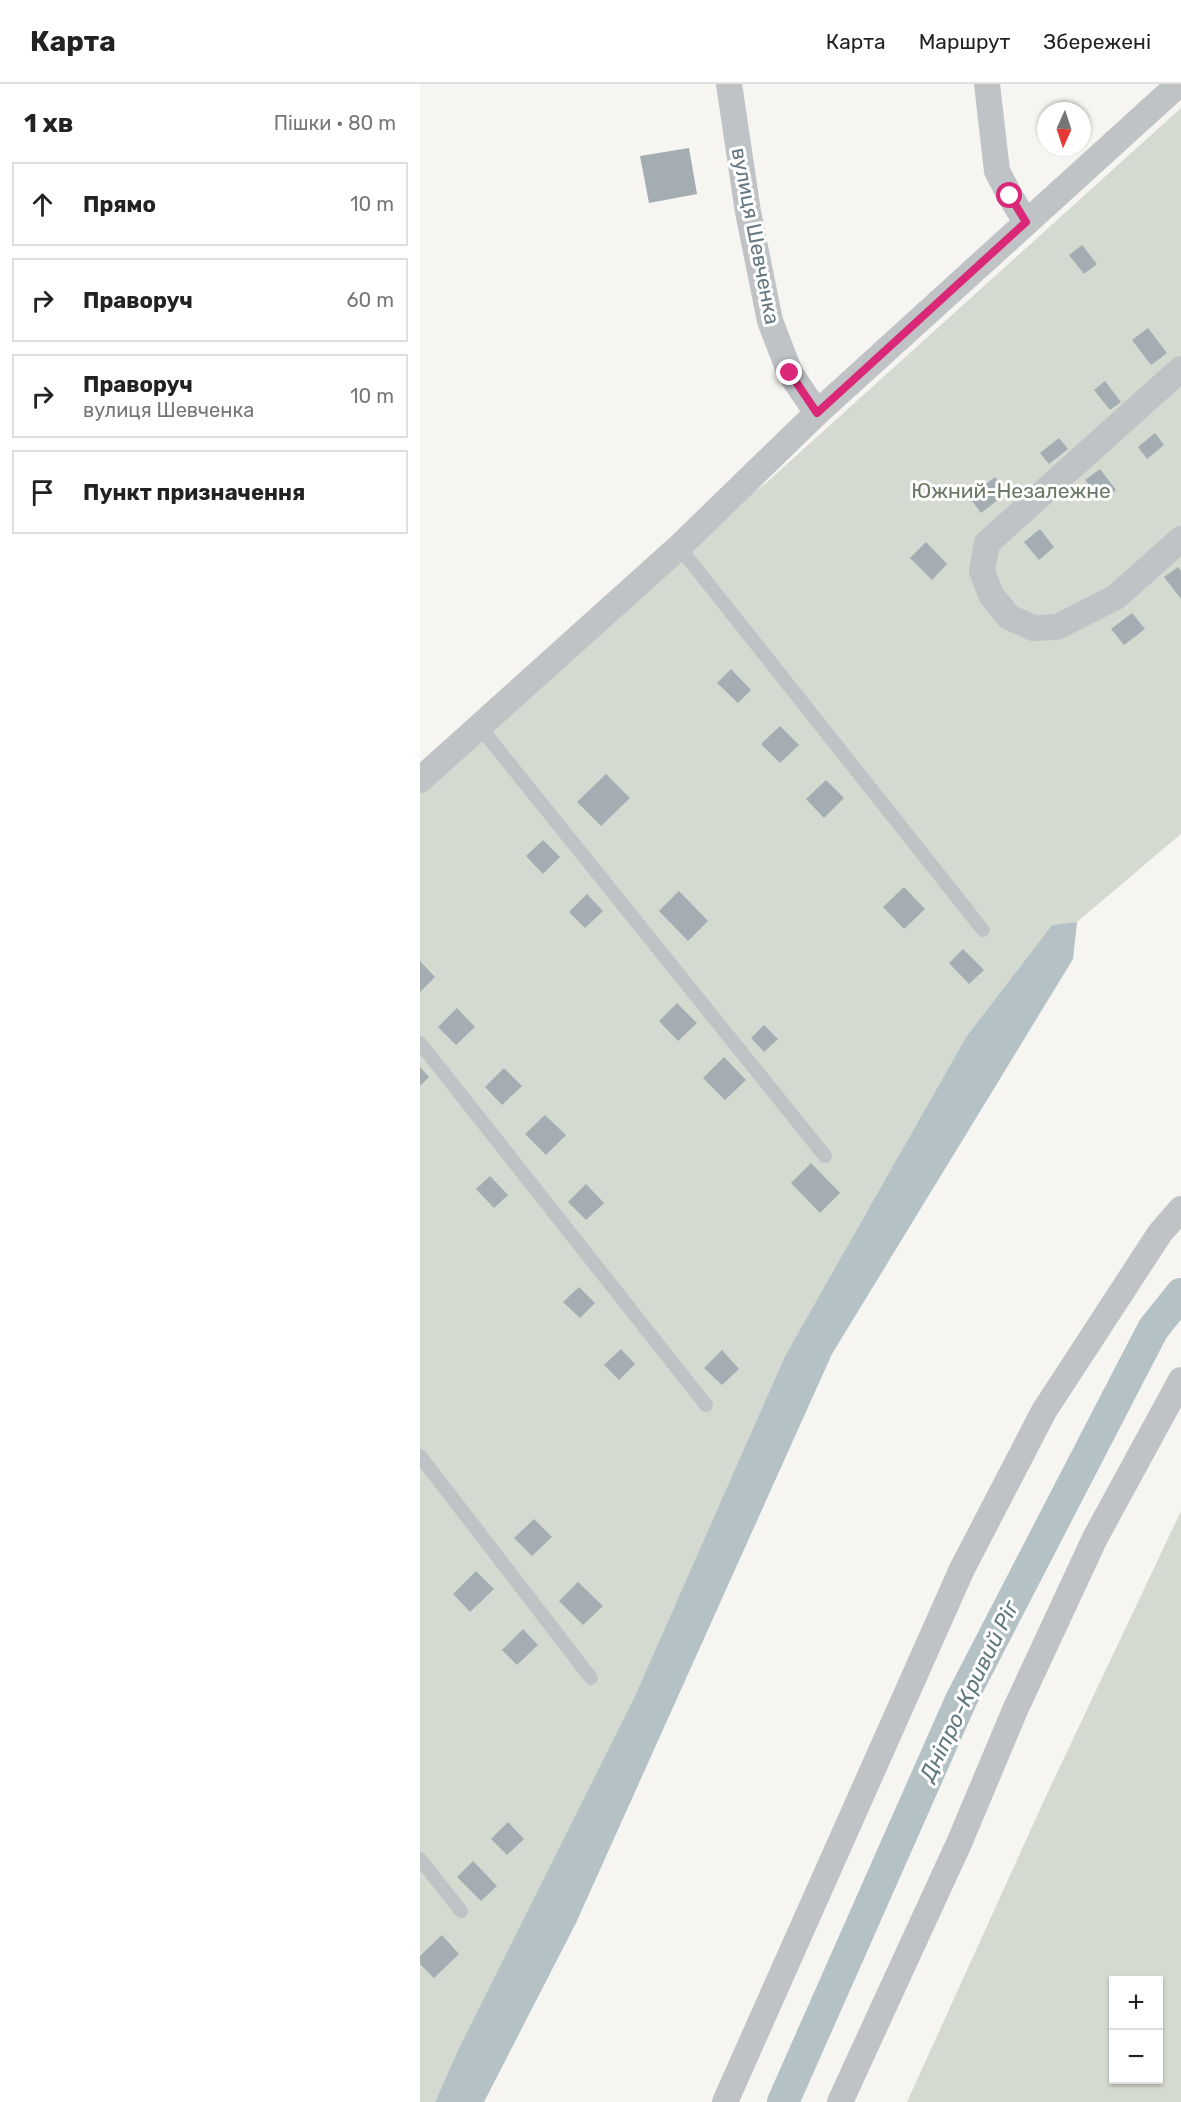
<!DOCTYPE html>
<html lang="uk">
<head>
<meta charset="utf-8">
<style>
	:root { --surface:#fff; --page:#f6f6f6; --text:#222; --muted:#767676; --line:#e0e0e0 }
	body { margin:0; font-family:Rubik,sans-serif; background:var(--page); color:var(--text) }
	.controls { position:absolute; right:18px; bottom:18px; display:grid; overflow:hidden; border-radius:0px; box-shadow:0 2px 4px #0004 }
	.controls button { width:54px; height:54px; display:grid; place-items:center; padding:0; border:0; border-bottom:2px solid var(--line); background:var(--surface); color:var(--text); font:30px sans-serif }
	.compass { position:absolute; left:617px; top:18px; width:54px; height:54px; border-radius:50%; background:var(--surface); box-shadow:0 2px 4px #0004; rotate:183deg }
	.stop { position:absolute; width:18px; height:18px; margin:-14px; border:4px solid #db2777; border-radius:50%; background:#fff }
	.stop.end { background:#db2777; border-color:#fff; box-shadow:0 2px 6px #0008 }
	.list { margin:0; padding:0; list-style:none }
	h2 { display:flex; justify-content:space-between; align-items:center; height:78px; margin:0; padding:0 24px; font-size:26px }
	h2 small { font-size:20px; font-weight:400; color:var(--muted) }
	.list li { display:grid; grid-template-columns:39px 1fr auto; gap:18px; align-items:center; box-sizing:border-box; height:84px; margin:0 12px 12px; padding:0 12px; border:2px solid var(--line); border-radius:0px }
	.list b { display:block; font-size:22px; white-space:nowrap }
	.list p { margin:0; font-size:20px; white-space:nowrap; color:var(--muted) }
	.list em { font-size:20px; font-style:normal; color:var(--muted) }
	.icon { flex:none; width:33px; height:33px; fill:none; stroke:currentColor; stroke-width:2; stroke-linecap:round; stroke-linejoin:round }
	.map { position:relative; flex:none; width:761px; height:2018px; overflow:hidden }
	header { display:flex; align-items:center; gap:36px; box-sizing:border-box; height:84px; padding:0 30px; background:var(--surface); border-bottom:2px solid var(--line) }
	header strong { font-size:28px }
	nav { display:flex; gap:33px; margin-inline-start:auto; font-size:21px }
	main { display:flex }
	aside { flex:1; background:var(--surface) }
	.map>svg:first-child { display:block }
	.green { fill:#d5dad1; fill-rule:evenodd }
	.water { fill:#b4c2c5 }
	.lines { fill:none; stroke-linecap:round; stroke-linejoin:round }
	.canal { stroke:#b4c2c5; stroke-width:32 }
	.building { fill:#a4adb2 }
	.service { stroke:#bfc3c6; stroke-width:14 }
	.minor { stroke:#bfc3c6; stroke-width:26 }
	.route { stroke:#db2777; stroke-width:8 }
	.labels { text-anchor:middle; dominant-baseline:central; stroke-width:6; stroke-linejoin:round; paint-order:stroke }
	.street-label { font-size:21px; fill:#667882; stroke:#fff }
	.park-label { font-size:21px; fill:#6b7964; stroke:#fff }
	.water-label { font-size:22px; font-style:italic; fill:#627a7f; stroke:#fff }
</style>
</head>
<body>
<header>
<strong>Карта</strong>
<nav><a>Карта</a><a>Маршрут</a><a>Збережені</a></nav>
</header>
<main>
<aside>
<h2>1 хв<small>Пішки · 80 m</small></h2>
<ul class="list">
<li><svg class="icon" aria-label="ahead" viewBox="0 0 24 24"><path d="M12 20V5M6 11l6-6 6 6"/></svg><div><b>Прямо</b></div><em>10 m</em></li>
<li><svg class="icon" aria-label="right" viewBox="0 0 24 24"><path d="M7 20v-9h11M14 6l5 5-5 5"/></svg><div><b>Праворуч</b></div><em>60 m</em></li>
<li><svg class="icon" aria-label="right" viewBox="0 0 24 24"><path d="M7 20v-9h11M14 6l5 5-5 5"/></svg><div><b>Праворуч</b><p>вулиця Шевченка</p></div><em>10 m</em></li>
<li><svg class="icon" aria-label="arrive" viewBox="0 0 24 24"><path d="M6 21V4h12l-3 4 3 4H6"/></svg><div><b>Пункт призначення</b></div></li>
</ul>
</aside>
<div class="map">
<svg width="761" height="2018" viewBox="0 0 761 2018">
	<rect width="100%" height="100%" fill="#f6f5f2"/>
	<!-- green -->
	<path class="green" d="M 761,24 L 761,750 L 657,838 L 632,841 L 546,953 L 365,1272 L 214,1614 L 39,1964 L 15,2018 L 0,2018 L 0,696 L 259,463 L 346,399 Z
		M 761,1427 L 761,2018 L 487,2018 L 626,1712 ZM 694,1896 L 738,1896 L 738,1996 L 694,1996 Z"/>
	<!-- water -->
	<path class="water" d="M 657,838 L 653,875 L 412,1270 L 156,1839 L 64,2018 L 15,2018 L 39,1964 L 214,1614 L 365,1272 L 546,953 L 632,841 Z"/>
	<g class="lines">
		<!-- canal -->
		<path class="canal" d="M 363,2018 L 541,1616 L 733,1245 L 761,1210"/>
	</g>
	<!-- building -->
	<path class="building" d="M 269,64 L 277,110 L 229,119 L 220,72 Z
		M 662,161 L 677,180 L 664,190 L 649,171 Z
		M 728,244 L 747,269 L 731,281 L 712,256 Z
		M 685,297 L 701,318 L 690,326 L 674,306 Z
		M 735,349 L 744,361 L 727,375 L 718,363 Z
		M 639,354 L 648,365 L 629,380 L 620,369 Z
		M 680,385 L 696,406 L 682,417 L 665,396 Z
		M 575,393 L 587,409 L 561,429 L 549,413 Z
		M 620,445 L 634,463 L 619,476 L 604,458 Z
		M 506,458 L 527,480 L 512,496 L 490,474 Z
		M 758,483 L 761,487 L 761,515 L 744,493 Z
		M 712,529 L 725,545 L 704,561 L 691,545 Z
		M 311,585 L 331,606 L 318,619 L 297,599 Z
		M 360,642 L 379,661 L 360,679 L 341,660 Z
		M 186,690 L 210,714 L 181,742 L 157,718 Z
		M 406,696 L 424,714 L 404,734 L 386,715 Z
		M 123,756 L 140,773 L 123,790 L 106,772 Z
		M 484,803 L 505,825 L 484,845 L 463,823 Z
		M 259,807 L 288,837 L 268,857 L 239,827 Z
		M 167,810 L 183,827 L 165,844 L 149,828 Z
		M 543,865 L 564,886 L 549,900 L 529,879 Z
		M 0,877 L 15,893 L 0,908 Z
		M 257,919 L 277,939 L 258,957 L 239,937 Z
		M 37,924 L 55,943 L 36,961 L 18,943 Z
		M 344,941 L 358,955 L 344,968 L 331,954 Z
		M 304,973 L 326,996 L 305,1016 L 283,994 Z
		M 0,983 L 9,993 L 0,1002 Z
		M 84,984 L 102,1002 L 82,1021 L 65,1003 Z
		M 125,1031 L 146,1051 L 126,1071 L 105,1050 Z
		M 391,1079 L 420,1109 L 400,1129 L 371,1099 Z
		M 70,1092 L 88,1111 L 74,1124 L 56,1105 Z
		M 166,1100 L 184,1119 L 166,1136 L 148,1118 Z
		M 159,1203 L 175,1219 L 160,1234 L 143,1218 Z
		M 201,1265 L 215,1280 L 199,1296 L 184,1281 Z
		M 302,1266 L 319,1285 L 302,1301 L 284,1284 Z
		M 114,1435 L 132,1453 L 112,1472 L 94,1454 Z
		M 56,1487 L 74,1505 L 50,1528 L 33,1510 Z
		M 158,1498 L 183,1522 L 163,1541 L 139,1517 Z
		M 103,1545 L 118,1561 L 97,1581 L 82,1566 Z
		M 88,1738 L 104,1755 L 87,1771 L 71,1755 Z
		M 53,1777 L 77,1802 L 61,1817 L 37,1793 Z
		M 22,1851 L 39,1870 L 14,1894 L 0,1880 L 0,1872 Z"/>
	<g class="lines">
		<!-- service -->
		<path class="service" d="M 259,463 L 563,846
			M 59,642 L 405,1072
			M 0,959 L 286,1321
			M 0,1372 L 171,1594
			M 0,1775 L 41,1827"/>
		<!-- minor -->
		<path class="minor" d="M 309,0 L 328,128 L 350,237 L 370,289 L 397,329
			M 567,0 L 577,87 L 590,112 L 606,138
			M 761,285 L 567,459 L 562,487 L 571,511 L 589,533 L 613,544 L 637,543 L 696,513 L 761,455
			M 0,696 L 259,463 L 397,329 L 759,0
			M 305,2018 L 542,1485 L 624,1327 L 740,1149 L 761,1125
			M 420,2018 L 540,1757 L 595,1626 L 675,1454 L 761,1296"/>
	</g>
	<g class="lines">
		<!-- route -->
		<path class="route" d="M 370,289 L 397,329 L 606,138 L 590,112"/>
	</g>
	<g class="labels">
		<!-- street labels -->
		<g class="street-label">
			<text transform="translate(336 152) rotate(79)">вулиця Шевченка</text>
		</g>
		<!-- park labels -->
		<g class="park-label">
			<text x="591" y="406">Южний-Незалежне</text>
		</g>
		<!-- water labels -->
		<g class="water-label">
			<text transform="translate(549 1607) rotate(-64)">Дніпро-Кривий Ріг</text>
		</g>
	</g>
</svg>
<div class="controls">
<button>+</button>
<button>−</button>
</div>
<svg class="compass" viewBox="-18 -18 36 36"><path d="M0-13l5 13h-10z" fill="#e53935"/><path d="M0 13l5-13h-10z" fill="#767676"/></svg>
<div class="stop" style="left:590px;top:112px"></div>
<div class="stop end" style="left:370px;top:289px"></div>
</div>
</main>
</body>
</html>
